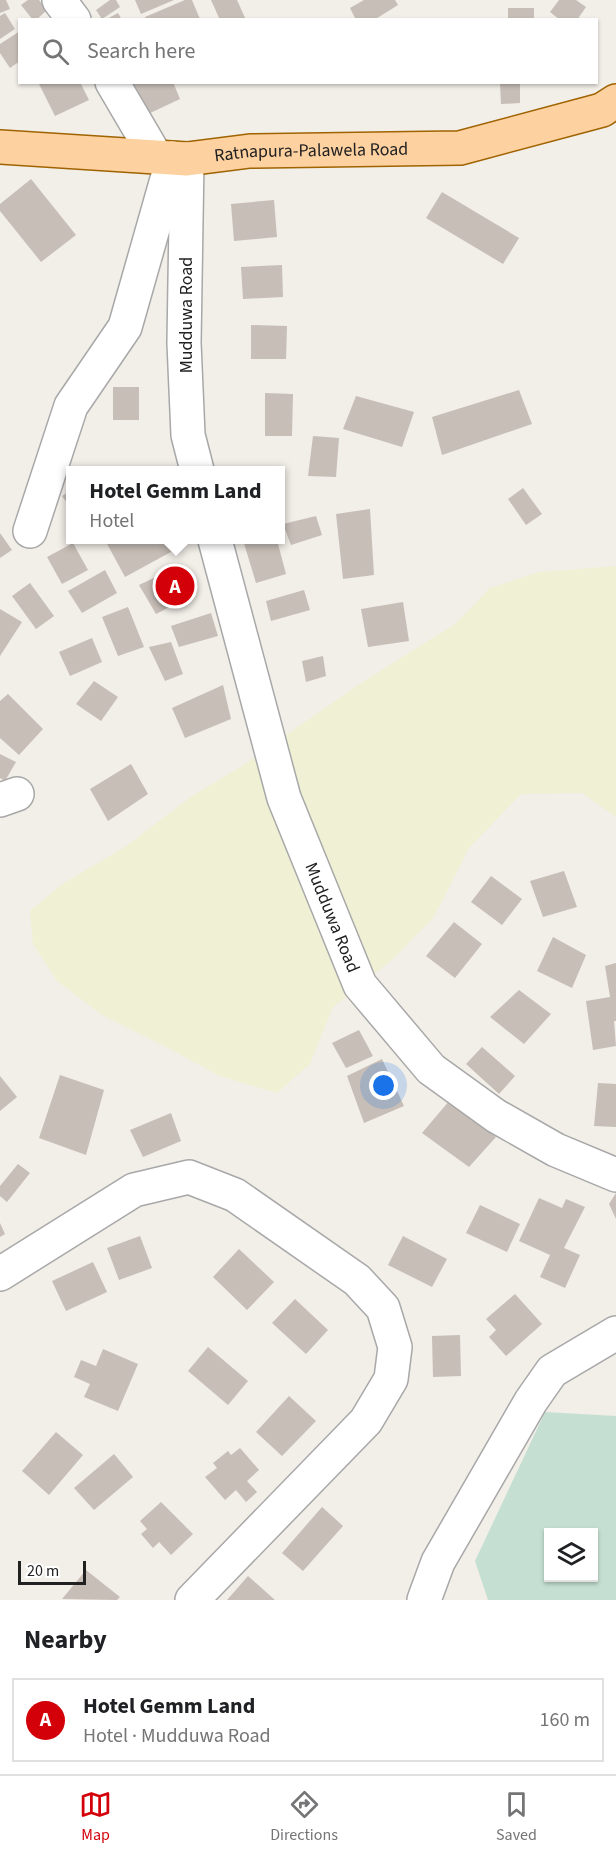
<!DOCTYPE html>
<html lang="en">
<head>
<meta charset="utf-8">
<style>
	:root { --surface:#fff; --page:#f6f6f6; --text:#202124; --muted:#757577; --line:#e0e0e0; --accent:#d3000a }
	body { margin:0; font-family:"Source Sans 3",sans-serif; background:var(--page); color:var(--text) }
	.controls { position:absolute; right:18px; bottom:18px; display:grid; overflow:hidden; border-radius:0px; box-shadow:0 2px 4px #0004 }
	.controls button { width:54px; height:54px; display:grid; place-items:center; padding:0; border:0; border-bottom:2px solid var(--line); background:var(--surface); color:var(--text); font:30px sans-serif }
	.scale { position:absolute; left:18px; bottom:15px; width:68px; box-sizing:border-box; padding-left:6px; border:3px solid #212121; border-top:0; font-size:16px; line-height:21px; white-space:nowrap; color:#212121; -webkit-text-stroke:4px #fff; paint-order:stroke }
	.you { position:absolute; left:384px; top:1086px; width:21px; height:21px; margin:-15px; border:4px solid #fff; border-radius:50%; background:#1a73e8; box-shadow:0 0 0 9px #1a73e833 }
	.badge { display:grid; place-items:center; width:39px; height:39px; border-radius:50%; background:var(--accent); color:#fff; font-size:20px; font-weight:700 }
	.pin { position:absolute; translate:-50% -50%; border:3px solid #fff; box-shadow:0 2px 6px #0006 }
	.popup { position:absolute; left:66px; top:466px; width:219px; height:78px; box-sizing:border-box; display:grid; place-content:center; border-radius:0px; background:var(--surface); filter:drop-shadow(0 2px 4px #0005); font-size:20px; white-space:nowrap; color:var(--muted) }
	.popup b { font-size:22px; color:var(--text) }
	.popup::after { content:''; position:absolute; left:50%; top:100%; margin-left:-12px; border:12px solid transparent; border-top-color:var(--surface) }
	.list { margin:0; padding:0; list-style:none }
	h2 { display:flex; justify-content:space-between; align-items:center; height:78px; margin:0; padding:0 24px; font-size:26px }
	h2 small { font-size:20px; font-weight:400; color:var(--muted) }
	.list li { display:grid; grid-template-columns:39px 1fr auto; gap:18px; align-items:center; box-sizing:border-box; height:84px; margin:0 12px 12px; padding:0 12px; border:2px solid var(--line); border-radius:0px }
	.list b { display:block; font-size:22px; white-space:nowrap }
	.list p { margin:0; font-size:20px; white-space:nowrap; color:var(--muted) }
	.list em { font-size:20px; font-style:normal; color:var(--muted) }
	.icon { flex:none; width:33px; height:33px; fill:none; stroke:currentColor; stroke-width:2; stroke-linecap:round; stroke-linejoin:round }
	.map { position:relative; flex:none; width:616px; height:1600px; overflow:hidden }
	.search { position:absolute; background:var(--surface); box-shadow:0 2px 4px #0004; left:18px; right:18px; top:18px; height:66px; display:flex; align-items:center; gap:15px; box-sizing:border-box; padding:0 21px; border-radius:0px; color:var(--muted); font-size:22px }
	.sheet { height:174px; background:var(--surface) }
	nav { display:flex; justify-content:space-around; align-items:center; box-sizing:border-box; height:84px; border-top:2px solid var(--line); background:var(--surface); font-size:16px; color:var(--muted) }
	nav a { display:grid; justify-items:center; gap:3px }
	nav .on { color:var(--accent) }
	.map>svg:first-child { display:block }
	.farmland { fill:#eff0d4 }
	.wetland { fill:#c5e0d2; fill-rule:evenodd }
	.building { fill:#c7beb7 }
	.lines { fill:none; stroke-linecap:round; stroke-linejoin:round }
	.minor-casing { stroke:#a8a8a8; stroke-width:36 }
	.major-casing { stroke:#9f6300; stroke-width:36 }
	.minor { stroke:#fff; stroke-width:33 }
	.major { stroke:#fed1a1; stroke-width:33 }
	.labels { text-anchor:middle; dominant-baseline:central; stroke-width:4.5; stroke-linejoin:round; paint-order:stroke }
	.street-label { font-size:18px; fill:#212121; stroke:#fff }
</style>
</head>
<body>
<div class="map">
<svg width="616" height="1600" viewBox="0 0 616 1600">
	<rect width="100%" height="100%" fill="#f2eee8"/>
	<!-- farmland -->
	<path class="farmland" d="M 616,566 L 616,817 L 582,793 L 521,794 L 469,848 L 434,917 L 393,959 L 333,1007 L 310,1064 L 277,1093 L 220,1076 L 166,1047 L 102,1015 L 57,981 L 33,944 L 30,911 L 62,884 L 125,847 L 192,796 L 239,768 L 358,685 L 455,624 L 490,588 L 539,572 Z"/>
	<!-- wetland -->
	<path class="wetland" d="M 545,1412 L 616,1416 L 616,1600 L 488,1600 L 475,1561 ZM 548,1532 L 594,1532 L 594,1578 L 548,1578 Z"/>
	<!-- building -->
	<path class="building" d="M 0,0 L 6,0 L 10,9 L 0,13 Z
		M 28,0 L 39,0 L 47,10 L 36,20 L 33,20 L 21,5 Z
		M 110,0 L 116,0 L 120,7 L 102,19 L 96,10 Z
		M 135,0 L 174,0 L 141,14 Z
		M 185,0 L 192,0 L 200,19 L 146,20 L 145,17 Z
		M 211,0 L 237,0 L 246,20 L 220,20 Z
		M 364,0 L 395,0 L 398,5 L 374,20 L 356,20 L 350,8 Z
		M 559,0 L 576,0 L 586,7 L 577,20 L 560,20 L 550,12 Z
		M 508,8 L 534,8 L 534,20 L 508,20 Z
		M 5,13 L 15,29 L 0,39 L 0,16 Z
		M 118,13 L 122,20 L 105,20 Z
		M 20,31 L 20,61 L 10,68 L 0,53 L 0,44 Z
		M 38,82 L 80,82 L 89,100 L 55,116 Z
		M 133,82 L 173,82 L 180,99 L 148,114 Z
		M 520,82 L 520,103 L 501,104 L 500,83 Z
		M 31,179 L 76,235 L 41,262 L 0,211 L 0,204 Z
		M 442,192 L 519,238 L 503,264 L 426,218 Z
		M 274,200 L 277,237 L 234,241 L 231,204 Z
		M 282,265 L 283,297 L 243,299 L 241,267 Z
		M 251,325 L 287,326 L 286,359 L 251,359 Z
		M 113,387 L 139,387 L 139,420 L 113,420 Z
		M 519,390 L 532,424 L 442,455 L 432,417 Z
		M 265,393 L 293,394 L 292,436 L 265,436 Z
		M 356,396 L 414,412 L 402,447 L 343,429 Z
		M 313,436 L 339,438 L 336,477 L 308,476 Z
		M 243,466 L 245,470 L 228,470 Z
		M 523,488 L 542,514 L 526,525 L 508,499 Z
		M 70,491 L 70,507 L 62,496 Z
		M 370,509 L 374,575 L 343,579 L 336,514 Z
		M 316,516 L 322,535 L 291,545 L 283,524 Z
		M 0,533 L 12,550 L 0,558 Z
		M 105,540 L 176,540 L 180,547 L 125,577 Z
		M 243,540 L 277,540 L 286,574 L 256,583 Z
		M 73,543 L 88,570 L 62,584 L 47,557 Z
		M 177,567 L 191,596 L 156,614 L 139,585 Z
		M 105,570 L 117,593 L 82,613 L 68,591 Z
		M 30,583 L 54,616 L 36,629 L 12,596 Z
		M 304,590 L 310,610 L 271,621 L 266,601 Z
		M 403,602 L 409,641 L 368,647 L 361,609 Z
		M 128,607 L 144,647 L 118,656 L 102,617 Z
		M 0,609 L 22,622 L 0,656 Z
		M 211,613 L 218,636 L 179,647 L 171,626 Z
		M 92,638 L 102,662 L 70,676 L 59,652 Z
		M 171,642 L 183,674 L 165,681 L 149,647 Z
		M 323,656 L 326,676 L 306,682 L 302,661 Z
		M 94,681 L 118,697 L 101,721 L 76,704 Z
		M 223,685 L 231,719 L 185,738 L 172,708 Z
		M 8,694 L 43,729 L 19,755 L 0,738 L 0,701 Z
		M 0,754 L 16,762 L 5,781 L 0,778 Z
		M 131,764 L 148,794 L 108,821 L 90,789 Z
		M 564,871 L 577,907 L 543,917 L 530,881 Z
		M 491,876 L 522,899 L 502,925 L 471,902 Z
		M 454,922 L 482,944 L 455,978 L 426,956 Z
		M 553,937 L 586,955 L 572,988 L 537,971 Z
		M 616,963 L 616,1021 L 614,1021 L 616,1046 L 593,1050 L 586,1001 L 610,997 L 605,966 Z
		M 519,990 L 551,1014 L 524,1044 L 490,1017 Z
		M 359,1030 L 373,1056 L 346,1068 L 332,1043 Z
		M 482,1047 L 515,1076 L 499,1094 L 466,1064 Z
		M 382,1059 L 404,1106 L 364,1123 L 347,1076 Z
		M 60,1075 L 104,1090 L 86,1155 L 39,1138 Z
		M 0,1076 L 17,1097 L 0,1111 Z
		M 598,1083 L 616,1084 L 616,1127 L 594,1126 Z
		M 450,1100 L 496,1137 L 469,1167 L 422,1133 Z
		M 171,1113 L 181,1141 L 143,1157 L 130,1130 Z
		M 18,1164 L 30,1173 L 7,1202 L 0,1196 L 0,1186 Z
		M 616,1193 L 616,1219 L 609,1204 Z
		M 539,1198 L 562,1208 L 566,1199 L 585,1207 L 564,1248 L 580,1255 L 565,1288 L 540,1277 L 550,1255 L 519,1241 Z
		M 480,1205 L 520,1224 L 507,1252 L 466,1233 Z
		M 0,1223 L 5,1234 L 0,1237 Z
		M 140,1236 L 152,1268 L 119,1280 L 107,1248 Z
		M 403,1236 L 447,1259 L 432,1287 L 388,1265 Z
		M 239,1249 L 274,1282 L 247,1310 L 213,1277 Z
		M 93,1262 L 107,1292 L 66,1311 L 52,1281 Z
		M 515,1294 L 542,1324 L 506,1356 L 489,1337 L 496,1330 L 486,1319 Z
		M 295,1299 L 328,1330 L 306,1354 L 272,1323 Z
		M 460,1335 L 461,1376 L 433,1377 L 432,1336 Z
		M 208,1347 L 248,1381 L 228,1405 L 188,1371 Z
		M 103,1349 L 138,1364 L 118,1411 L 84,1397 L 90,1384 L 74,1377 L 81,1360 L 96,1366 Z
		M 289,1396 L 316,1421 L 282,1456 L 256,1432 Z
		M 56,1432 L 83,1455 L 49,1495 L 22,1471 Z
		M 240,1448 L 259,1470 L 247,1481 L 257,1492 L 246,1502 L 236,1490 L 225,1500 L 205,1477 L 217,1468 L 213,1463 L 228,1451 L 231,1455 Z
		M 114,1454 L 133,1477 L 94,1510 L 74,1488 Z
		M 161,1502 L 193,1534 L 171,1555 L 159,1542 L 153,1548 L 141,1534 L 147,1529 L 140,1521 Z
		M 322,1507 L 343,1526 L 303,1571 L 282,1553 Z
		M 86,1570 L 120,1597 L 117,1600 L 62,1599 Z
		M 248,1576 L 275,1600 L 227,1600 Z"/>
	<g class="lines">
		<defs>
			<g id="minor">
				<path d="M 59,0 L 74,20"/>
				<path d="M 112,82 L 156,157"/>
				<path d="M 187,159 L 184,343 L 188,435 L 197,470"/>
				<path d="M 30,531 L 71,406 L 125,327 L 173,158"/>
				<path id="s1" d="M 215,540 L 284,798 L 360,985 L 431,1069 L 496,1116 L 556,1150 L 616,1175"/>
				<path d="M 0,800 L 17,794"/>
				<path d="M 0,1274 L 134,1190 L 189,1177 L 235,1195 L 357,1280 L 383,1308 L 395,1347 L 391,1379 L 366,1421 L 192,1600"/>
				<path d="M 424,1600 L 438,1562 L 531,1401 L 552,1371 L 616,1333"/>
			</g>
			<g id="major">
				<path id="s2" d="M 0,147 L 187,159 L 250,151 L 460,148 L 602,110 L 616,101"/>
			</g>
		</defs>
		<!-- minor casing -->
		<use href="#minor" class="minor-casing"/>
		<!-- major casing -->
		<use href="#major" class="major-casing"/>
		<!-- minor -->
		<use href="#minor" class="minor"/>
		<!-- major -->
		<use href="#major" class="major"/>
	</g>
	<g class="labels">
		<!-- street labels -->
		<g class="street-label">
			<text stroke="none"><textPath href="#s2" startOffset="312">Ratnapura-Palawela Road</textPath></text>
			<text transform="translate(186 315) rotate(-90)">Mudduwa Road</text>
			<text stroke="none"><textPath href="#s1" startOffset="396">Mudduwa Road</textPath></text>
		</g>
	</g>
</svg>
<div class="controls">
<button><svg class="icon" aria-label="layers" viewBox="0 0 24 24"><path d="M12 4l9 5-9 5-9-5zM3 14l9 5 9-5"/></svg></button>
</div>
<div class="scale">20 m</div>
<div class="you"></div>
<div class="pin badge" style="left:175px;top:586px">A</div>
<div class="popup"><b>Hotel Gemm Land</b>Hotel</div>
<div class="search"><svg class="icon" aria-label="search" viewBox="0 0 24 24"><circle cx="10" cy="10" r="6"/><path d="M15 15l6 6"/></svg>Search here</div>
</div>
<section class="sheet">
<h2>Nearby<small></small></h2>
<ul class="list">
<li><span class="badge">A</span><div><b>Hotel Gemm Land</b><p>Hotel · Mudduwa Road</p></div><em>160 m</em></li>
</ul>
</section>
<nav>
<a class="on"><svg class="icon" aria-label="map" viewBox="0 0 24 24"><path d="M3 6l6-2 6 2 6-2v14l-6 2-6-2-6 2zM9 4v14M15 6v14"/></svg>Map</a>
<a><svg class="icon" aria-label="directions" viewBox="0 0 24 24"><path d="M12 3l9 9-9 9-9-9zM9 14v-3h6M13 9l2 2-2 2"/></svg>Directions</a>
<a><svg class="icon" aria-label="saved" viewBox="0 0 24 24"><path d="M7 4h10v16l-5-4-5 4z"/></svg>Saved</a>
</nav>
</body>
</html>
